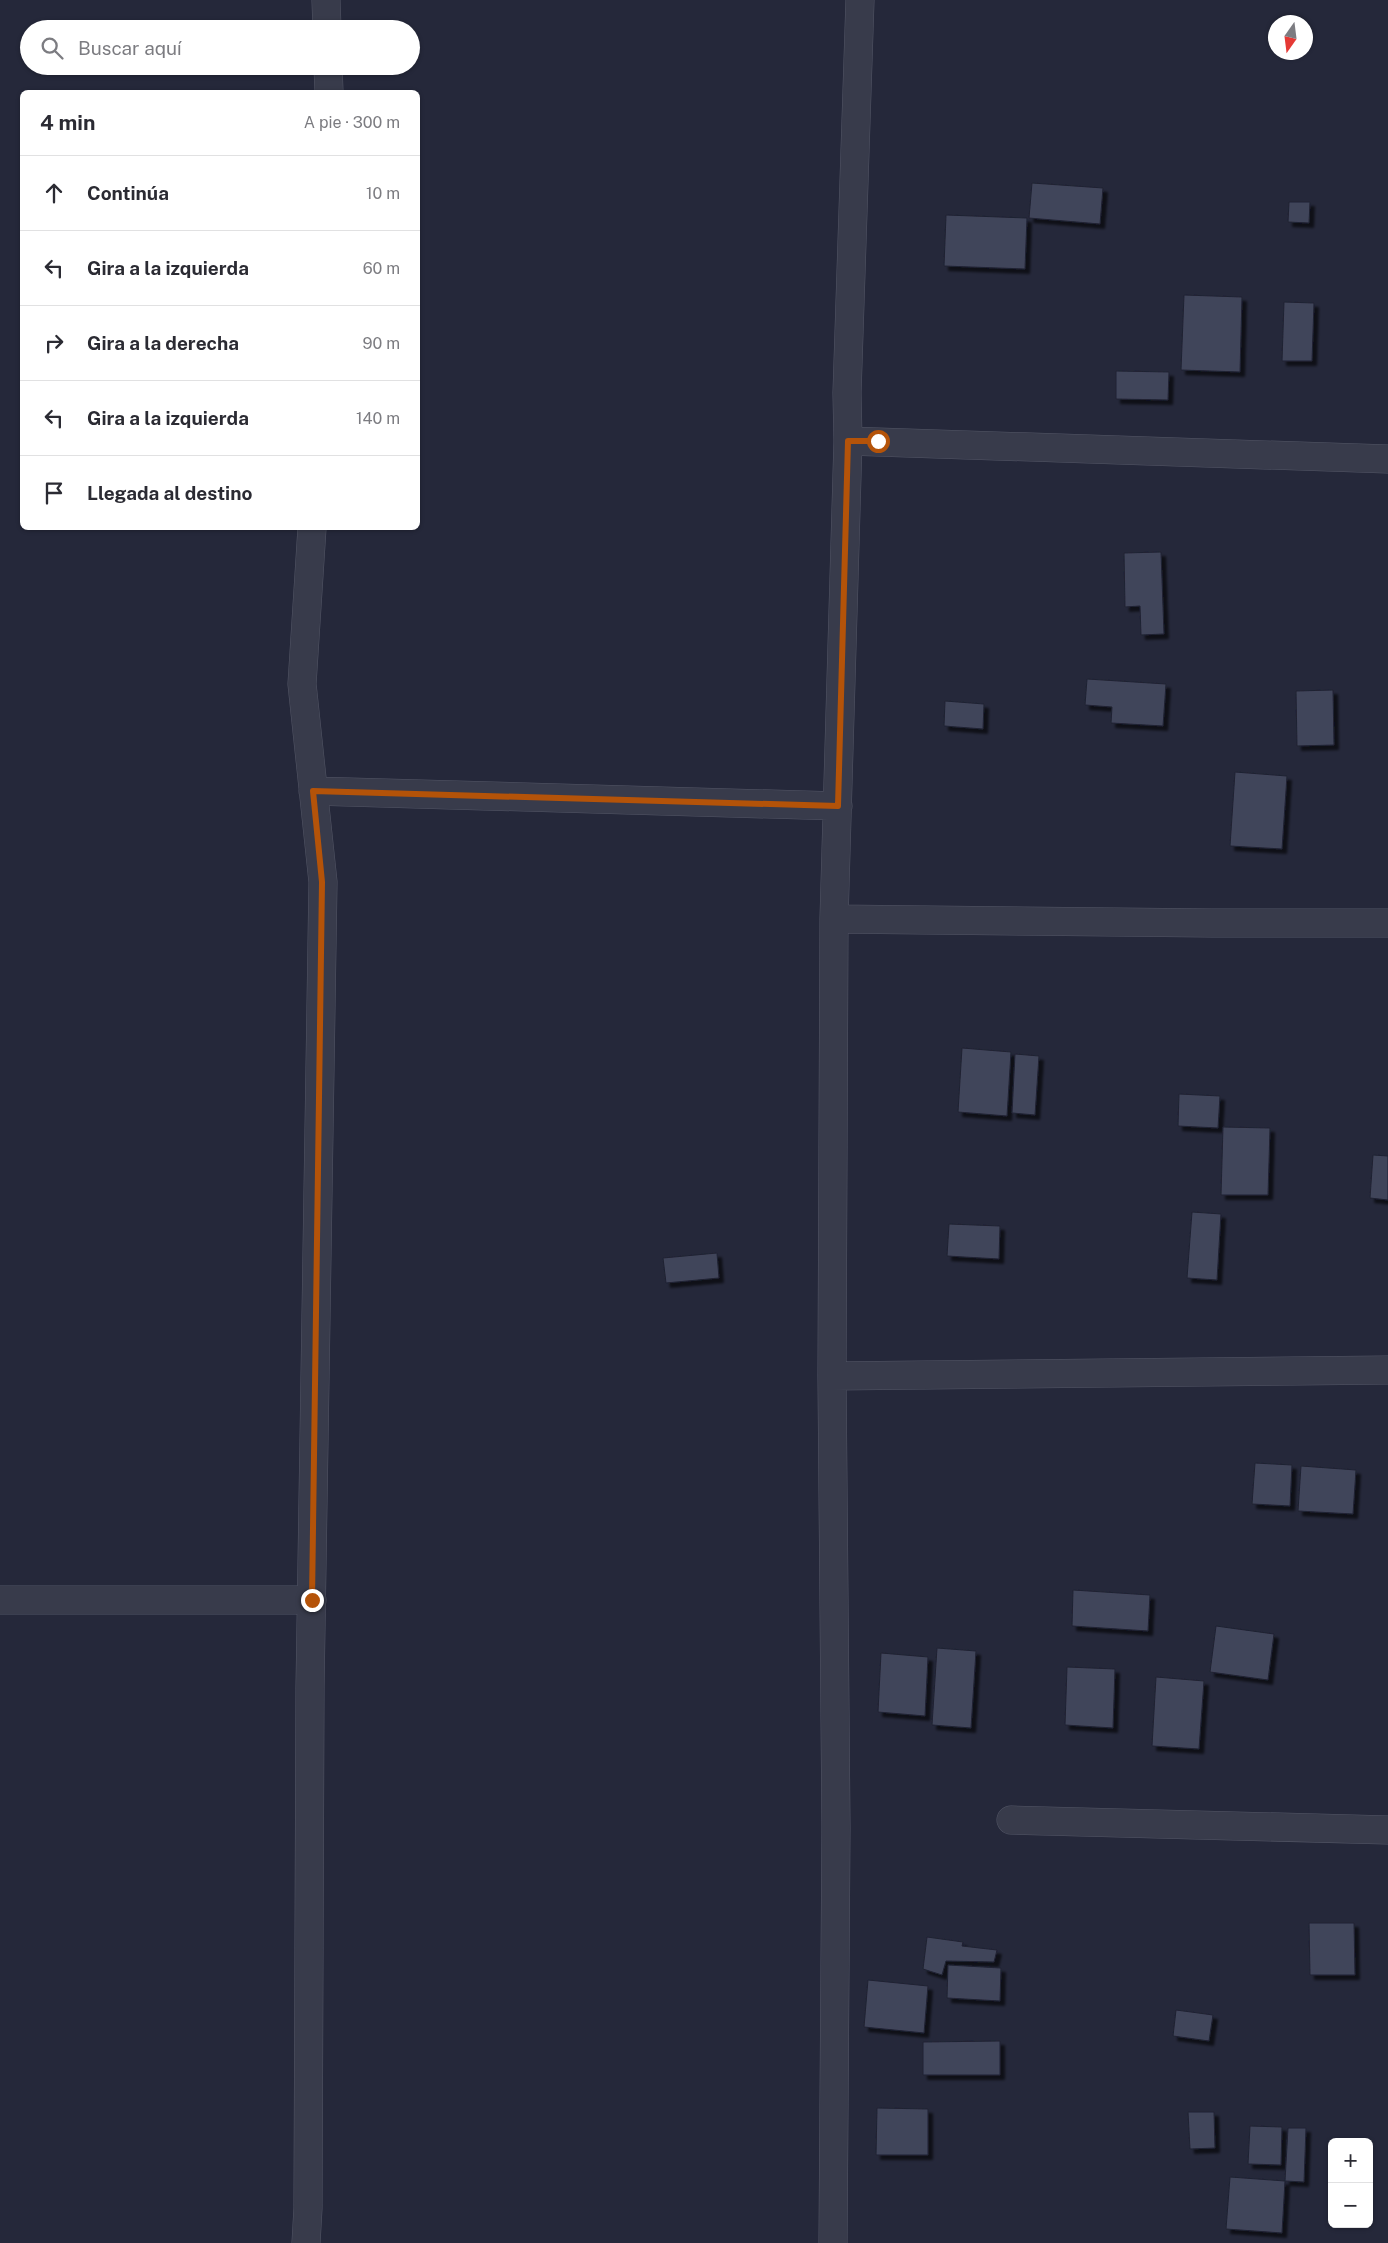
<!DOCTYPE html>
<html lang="es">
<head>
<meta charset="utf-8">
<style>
	:root { --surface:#fff; --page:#f7f7f7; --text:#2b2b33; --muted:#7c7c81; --line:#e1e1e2 }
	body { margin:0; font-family:"Public Sans",sans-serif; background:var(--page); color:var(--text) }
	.controls { position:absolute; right:15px; bottom:15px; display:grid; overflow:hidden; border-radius:8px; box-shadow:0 1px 4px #0004 }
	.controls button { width:45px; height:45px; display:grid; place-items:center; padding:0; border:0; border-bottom:1px solid var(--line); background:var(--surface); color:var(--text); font:25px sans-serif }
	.compass { position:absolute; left:1268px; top:15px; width:45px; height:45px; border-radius:50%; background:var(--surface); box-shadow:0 1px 4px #0004; rotate:194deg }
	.stop { position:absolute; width:15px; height:15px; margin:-11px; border:4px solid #b45309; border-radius:50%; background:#fff }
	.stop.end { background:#b45309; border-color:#fff; box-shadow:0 1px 5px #0008 }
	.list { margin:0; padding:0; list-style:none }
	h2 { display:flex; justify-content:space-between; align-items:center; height:65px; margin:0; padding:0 20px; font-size:21px }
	h2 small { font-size:16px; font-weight:400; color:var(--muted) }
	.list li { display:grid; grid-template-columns:32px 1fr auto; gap:15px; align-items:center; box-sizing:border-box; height:75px; padding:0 20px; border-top:1px solid var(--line) }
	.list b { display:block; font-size:19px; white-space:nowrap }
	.list em { font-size:16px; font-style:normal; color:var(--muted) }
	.icon { flex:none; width:28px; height:28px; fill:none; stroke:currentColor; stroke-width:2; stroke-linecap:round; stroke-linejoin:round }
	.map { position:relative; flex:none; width:1388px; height:2243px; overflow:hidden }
	.search { position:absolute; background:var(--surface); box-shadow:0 1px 4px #0004; left:20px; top:20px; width:400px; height:55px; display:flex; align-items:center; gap:12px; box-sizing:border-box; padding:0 18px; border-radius:28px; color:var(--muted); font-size:19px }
	.panel { position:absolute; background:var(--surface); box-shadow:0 1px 4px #0004; left:20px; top:90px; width:400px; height:440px; border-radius:8px }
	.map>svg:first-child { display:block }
	.building { fill:#41445a; stroke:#1f2232; filter:url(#shadow) }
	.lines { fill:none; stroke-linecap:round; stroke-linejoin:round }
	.minor-casing { stroke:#535666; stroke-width:29 }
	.minor { stroke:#383b4b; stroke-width:28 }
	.route { stroke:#b45309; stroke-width:6 }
</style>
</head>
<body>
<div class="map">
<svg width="1388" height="2243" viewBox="0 0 1388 2243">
	<defs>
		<filter id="shadow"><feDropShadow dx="4.5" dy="4.5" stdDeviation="1" flood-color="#0009"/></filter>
	</defs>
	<rect width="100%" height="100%" fill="#25283a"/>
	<!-- building -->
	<path class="building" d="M 1032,183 L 1103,188 L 1100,224 L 1029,218 Z
		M 1289,202 L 1310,202 L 1309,223 L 1288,222 Z
		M 946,215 L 1027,218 L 1025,269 L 944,266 Z
		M 1184,295 L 1242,297 L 1240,372 L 1181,370 Z
		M 1284,302 L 1314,303 L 1312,361 L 1282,361 Z
		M 1116,371 L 1169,372 L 1168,400 L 1116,399 Z
		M 1161,552 L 1164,634 L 1141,635 L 1140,606 L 1125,607 L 1124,553 Z
		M 1087,679 L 1166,684 L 1163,726 L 1111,723 L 1112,707 L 1085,705 Z
		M 1333,690 L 1334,745 L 1297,746 L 1296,691 Z
		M 945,701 L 984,704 L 983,729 L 944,726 Z
		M 1235,772 L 1287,776 L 1282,849 L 1230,846 Z
		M 962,1048 L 1011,1052 L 1007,1116 L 958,1112 Z
		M 1015,1054 L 1039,1056 L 1035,1115 L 1012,1113 Z
		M 1179,1094 L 1220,1096 L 1218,1128 L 1178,1126 Z
		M 1223,1127 L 1270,1128 L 1268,1195 L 1221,1195 Z
		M 1373,1155 L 1388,1156 L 1388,1200 L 1370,1198 Z
		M 1192,1212 L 1221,1214 L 1217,1280 L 1187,1278 Z
		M 949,1224 L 1000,1226 L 999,1259 L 947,1256 Z
		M 717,1253 L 719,1278 L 666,1283 L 663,1258 Z
		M 1255,1463 L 1292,1465 L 1290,1506 L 1252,1504 Z
		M 1301,1466 L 1356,1470 L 1353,1514 L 1298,1511 Z
		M 1073,1590 L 1150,1595 L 1148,1631 L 1072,1626 Z
		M 1216,1626 L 1274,1634 L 1268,1680 L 1210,1672 Z
		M 937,1648 L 976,1651 L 971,1728 L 932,1725 Z
		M 881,1653 L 928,1657 L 925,1716 L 878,1712 Z
		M 1067,1667 L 1115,1669 L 1113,1728 L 1065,1725 Z
		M 1156,1677 L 1204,1681 L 1199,1749 L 1152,1746 Z
		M 1309,1923 L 1354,1923 L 1355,1975 L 1310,1975 Z
		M 927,1937 L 963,1942 L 962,1946 L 997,1950 L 994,1962 L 946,1961 L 942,1975 L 923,1969 Z
		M 948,1965 L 1001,1968 L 1000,2001 L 947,1998 Z
		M 868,1980 L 928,1986 L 924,2033 L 864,2027 Z
		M 1176,2010 L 1213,2015 L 1209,2041 L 1173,2036 Z
		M 1000,2041 L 1000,2075 L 923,2075 L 923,2042 Z
		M 877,2108 L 928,2109 L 928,2155 L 876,2155 Z
		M 1188,2112 L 1214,2112 L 1215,2148 L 1190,2149 Z
		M 1250,2126 L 1282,2127 L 1281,2165 L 1248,2164 Z
		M 1288,2128 L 1306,2128 L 1304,2182 L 1285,2181 Z
		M 1230,2177 L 1285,2181 L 1282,2233 L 1226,2229 Z"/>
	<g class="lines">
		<defs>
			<path id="minor" d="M 326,0 L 327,29
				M 860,0 L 847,393 L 848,441 L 1388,459
				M 328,66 L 329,92
				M 313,791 L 838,806
				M 834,919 L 1212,923 L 1388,923
				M 832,1376 L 1388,1370
				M 0,1600 L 312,1600
				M 1011,1820 L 1388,1830
				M 306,2243 L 308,2208 L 310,1688 L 323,882 L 302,684 L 312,528
				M 833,2243 L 836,1828 L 832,1376 L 834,919 L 848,441"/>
		</defs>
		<!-- minor casing -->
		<use href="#minor" class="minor-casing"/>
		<!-- minor -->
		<use href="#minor" class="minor"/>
	</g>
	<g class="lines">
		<!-- route -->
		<path class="route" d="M 312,1600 L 322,882 L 313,791 L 838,806 L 848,441 L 878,441"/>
	</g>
</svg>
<div class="controls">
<button>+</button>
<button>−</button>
</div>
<svg class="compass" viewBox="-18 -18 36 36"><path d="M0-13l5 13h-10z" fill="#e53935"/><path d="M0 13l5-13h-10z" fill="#7c7c81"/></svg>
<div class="stop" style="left:878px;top:441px"></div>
<div class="stop end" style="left:312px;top:1600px"></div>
<div class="search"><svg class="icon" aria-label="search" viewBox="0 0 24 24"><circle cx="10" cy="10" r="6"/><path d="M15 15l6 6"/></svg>Buscar aquí</div>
<section class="panel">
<h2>4 min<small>A pie · 300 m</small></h2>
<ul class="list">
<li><svg class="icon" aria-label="ahead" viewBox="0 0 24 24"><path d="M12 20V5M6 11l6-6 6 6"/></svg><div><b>Continúa</b></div><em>10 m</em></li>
<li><svg class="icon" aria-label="left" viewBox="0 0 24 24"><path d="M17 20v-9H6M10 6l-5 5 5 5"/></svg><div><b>Gira a la izquierda</b></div><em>60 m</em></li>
<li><svg class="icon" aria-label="right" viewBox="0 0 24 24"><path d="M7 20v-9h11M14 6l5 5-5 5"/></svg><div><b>Gira a la derecha</b></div><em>90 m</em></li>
<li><svg class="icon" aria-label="left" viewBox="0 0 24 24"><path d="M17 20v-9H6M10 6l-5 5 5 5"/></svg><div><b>Gira a la izquierda</b></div><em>140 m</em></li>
<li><svg class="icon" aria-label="arrive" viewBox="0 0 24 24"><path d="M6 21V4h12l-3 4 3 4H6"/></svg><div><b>Llegada al destino</b></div></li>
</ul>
</section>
</div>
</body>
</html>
